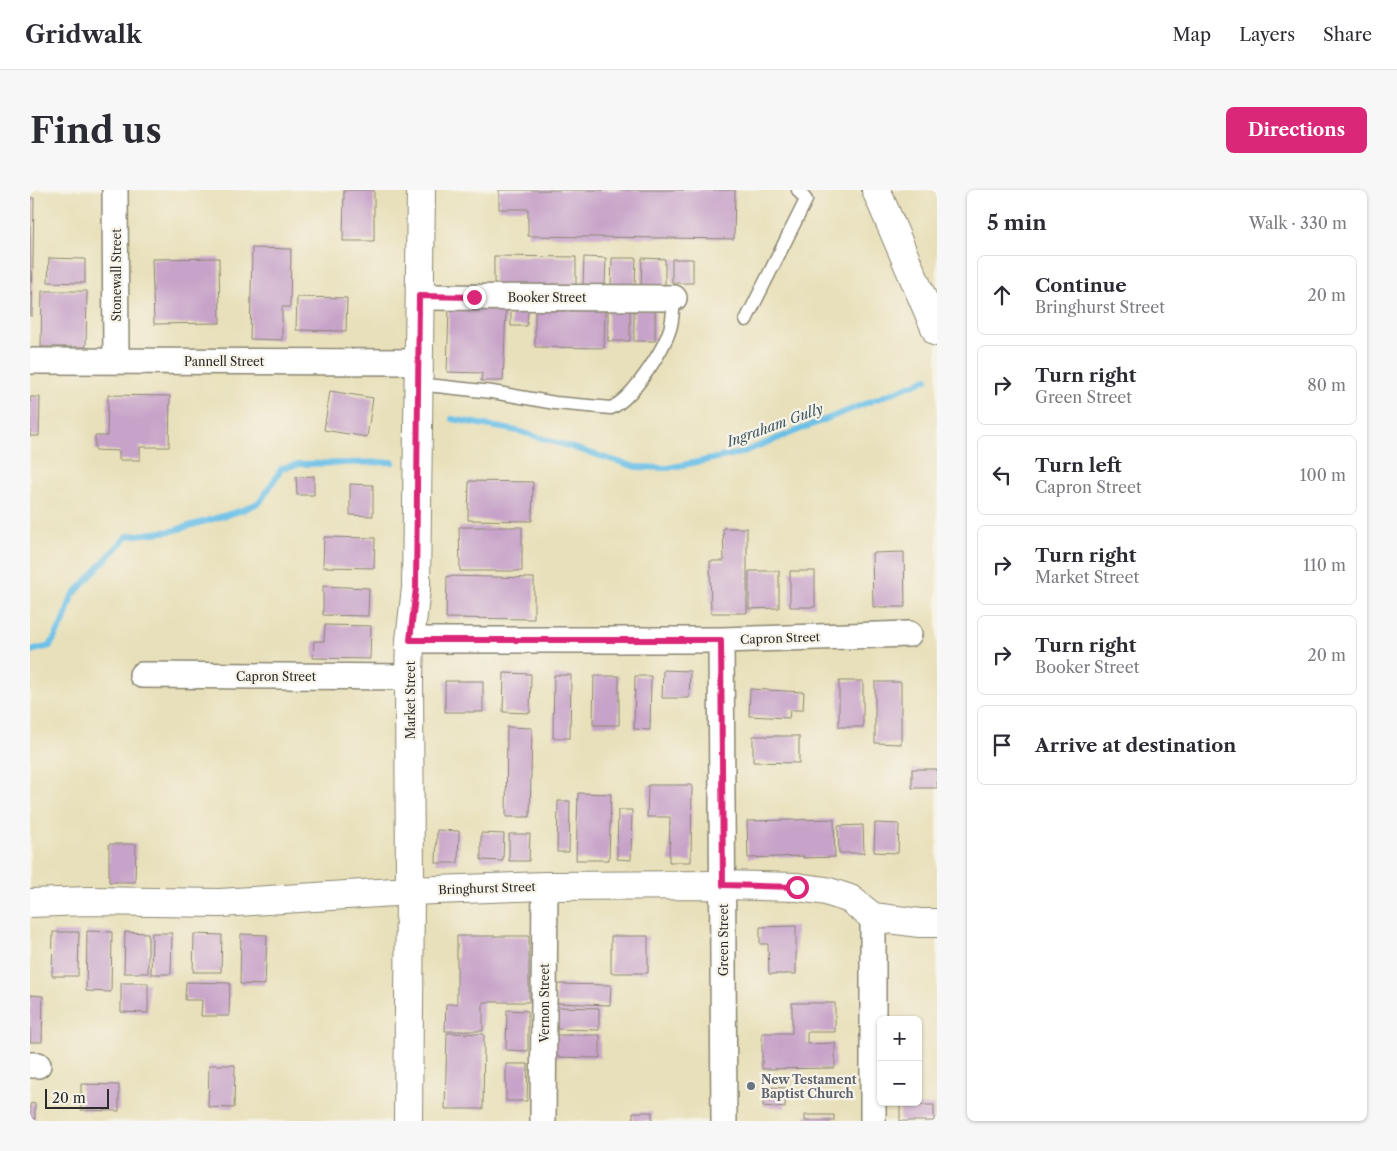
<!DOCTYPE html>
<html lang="en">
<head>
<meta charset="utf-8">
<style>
	:root { --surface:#fff; --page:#f7f7f7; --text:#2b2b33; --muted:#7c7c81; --line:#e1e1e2; --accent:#db2777 }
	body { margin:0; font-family:"Libre Caslon Text",serif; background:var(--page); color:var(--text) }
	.controls { position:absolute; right:15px; bottom:15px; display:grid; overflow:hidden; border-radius:8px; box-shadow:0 1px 4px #0004 }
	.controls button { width:45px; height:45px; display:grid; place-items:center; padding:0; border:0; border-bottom:1px solid var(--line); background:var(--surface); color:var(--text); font:25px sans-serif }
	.scale { position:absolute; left:15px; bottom:12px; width:64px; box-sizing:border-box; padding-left:5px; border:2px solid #2b2b2b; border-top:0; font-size:14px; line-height:18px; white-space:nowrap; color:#2b2b2b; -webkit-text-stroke:4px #f7f3e8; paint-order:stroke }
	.stop { position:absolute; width:15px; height:15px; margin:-11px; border:4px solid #db2777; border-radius:50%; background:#fff }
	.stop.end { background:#db2777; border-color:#fff; box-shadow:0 1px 5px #0008 }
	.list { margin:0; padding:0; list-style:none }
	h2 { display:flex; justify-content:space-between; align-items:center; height:65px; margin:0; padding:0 20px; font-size:21px }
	h2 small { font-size:16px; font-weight:400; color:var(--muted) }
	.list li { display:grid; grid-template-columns:32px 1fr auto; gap:15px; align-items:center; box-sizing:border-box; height:80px; margin:0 10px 10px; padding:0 10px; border:1px solid var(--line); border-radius:8px }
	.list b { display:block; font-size:19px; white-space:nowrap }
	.list p { margin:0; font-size:16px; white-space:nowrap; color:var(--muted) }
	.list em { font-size:16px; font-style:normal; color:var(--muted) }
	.icon { flex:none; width:28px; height:28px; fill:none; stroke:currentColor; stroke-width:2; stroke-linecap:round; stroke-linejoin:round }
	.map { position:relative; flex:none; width:907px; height:931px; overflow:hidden; border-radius:8px }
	header { display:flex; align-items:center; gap:30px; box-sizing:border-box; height:70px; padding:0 25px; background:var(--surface); border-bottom:1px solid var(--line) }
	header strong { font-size:24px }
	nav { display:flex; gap:28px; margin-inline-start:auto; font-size:18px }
	.intro { display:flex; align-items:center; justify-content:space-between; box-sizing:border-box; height:120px; padding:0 30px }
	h1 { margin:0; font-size:35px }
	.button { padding:12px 22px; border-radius:8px; background:var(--accent); color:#fff; font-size:18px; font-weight:700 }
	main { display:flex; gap:30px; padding:0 30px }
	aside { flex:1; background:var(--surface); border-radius:8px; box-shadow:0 1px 4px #0004 }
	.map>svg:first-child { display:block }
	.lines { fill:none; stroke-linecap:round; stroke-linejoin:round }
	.stream { stroke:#6bc0e8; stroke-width:6 }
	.building { fill:#c7a3c9 }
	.service-casing { stroke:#8a8672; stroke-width:15 }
	.minor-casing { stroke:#8a8672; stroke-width:28 }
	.tertiary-casing { stroke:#8a8672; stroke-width:30 }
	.service { stroke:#fff; stroke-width:12 }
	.minor { stroke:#fff; stroke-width:25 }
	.tertiary { stroke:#fff; stroke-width:28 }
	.route { stroke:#db2777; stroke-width:6 }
	.worship-dot { fill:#6b7280; stroke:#f7f3e8; stroke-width:2 }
	.labels { text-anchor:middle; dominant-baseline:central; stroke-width:4.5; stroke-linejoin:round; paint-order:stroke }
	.street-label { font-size:12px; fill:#2b2b2b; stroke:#f7f3e8 }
	.worship-label { font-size:12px; font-weight:bold; fill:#5b616d; stroke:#f7f3e8; text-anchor:start }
	.water-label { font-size:14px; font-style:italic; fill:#3e5864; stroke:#f7f3e8 }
</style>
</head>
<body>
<header>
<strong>Gridwalk</strong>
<nav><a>Map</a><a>Layers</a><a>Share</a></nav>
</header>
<div class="intro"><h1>Find us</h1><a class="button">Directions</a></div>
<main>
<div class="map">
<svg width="907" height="931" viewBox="0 0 907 931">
	<rect width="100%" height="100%" fill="#f7f3e8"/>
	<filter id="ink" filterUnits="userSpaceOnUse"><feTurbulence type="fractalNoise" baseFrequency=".02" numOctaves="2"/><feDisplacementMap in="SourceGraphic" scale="10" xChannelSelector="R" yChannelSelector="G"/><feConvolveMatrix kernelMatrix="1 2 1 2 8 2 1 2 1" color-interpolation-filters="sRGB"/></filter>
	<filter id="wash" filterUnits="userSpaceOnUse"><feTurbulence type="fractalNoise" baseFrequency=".0096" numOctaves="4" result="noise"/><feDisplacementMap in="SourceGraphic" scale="20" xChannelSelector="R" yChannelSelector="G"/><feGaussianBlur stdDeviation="1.12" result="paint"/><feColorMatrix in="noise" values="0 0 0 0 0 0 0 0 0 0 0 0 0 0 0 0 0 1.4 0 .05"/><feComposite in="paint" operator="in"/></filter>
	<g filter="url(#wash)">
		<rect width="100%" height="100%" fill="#e8e0ba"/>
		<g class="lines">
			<!-- stream -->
			<path class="stream" d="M 422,229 L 488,241 L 606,277 L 638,278 L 711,263 L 897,189
				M 0,461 L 20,456 L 34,431 L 42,406 L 97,346 L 142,341 L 213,320 L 230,312 L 252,278 L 270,274 L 363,272"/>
		</g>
		<g id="blocks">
			<!-- building -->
			<path class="building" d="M 314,0 L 344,0 L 344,51 L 313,51 Z
				M 469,0 L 705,0 L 704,49 L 498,46 L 498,19 L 469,19 Z
				M 0,8 L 4,8 L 2,126 L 0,126 Z
				M 222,58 L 261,59 L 260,117 L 252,117 L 252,150 L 220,149 Z
				M 464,66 L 546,67 L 546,97 L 464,95 Z
				M 554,67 L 576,68 L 575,95 L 553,95 Z
				M 19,68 L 55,69 L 55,93 L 18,92 Z
				M 189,68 L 190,133 L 124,134 L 122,69 Z
				M 582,68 L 606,68 L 605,95 L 581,95 Z
				M 612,68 L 635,69 L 635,96 L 611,96 Z
				M 642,69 L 663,69 L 663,93 L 642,93 Z
				M 12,101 L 57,101 L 56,157 L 11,157 Z
				M 267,107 L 317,108 L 316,141 L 266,140 Z
				M 481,116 L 498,117 L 497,136 L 481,136 Z
				M 419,118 L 476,119 L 473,191 L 451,191 L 452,183 L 417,182 Z
				M 505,118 L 575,119 L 574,158 L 505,157 Z
				M 578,119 L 600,119 L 600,151 L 578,151 Z
				M 625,119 L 625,151 L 604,151 L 604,120 Z
				M 300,201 L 343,208 L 337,247 L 294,240 Z
				M 78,205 L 140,206 L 139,257 L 110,257 L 110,270 L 89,270 L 89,261 L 65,260 L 65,246 L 77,246 Z
				M 0,207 L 10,207 L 9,246 L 0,246 Z
				M 284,286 L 284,305 L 267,305 L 266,287 Z
				M 439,291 L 503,292 L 502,331 L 438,330 Z
				M 320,294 L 343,295 L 343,326 L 320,325 Z
				M 429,337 L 492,337 L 492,381 L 430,381 Z
				M 693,338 L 717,338 L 717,423 L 681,423 L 680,371 L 694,371 Z
				M 294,347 L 345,348 L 344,378 L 293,377 Z
				M 874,362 L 875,417 L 843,417 L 842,363 Z
				M 719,381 L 749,381 L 749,418 L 719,419 Z
				M 760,381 L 785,381 L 785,417 L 760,417 Z
				M 417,386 L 504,388 L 504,429 L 416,428 Z
				M 293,396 L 339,398 L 338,426 L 293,425 Z
				M 295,435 L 341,436 L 340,469 L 283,468 L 284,451 L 294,451 Z
				M 633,480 L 660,481 L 659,508 L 632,508 Z
				M 474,483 L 501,484 L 500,523 L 473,522 Z
				M 524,485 L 541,485 L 540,548 L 523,548 Z
				M 564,486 L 589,486 L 589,535 L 563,535 Z
				M 605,486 L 621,486 L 620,540 L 604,539 Z
				M 415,491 L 453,491 L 453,522 L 415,522 Z
				M 809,491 L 833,491 L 833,537 L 809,537 Z
				M 845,492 L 871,492 L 871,554 L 845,553 Z
				M 720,499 L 774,502 L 773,520 L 760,520 L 759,528 L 719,526 Z
				M 477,537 L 502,538 L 500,627 L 476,627 Z
				M 723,546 L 769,546 L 769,573 L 723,572 Z
				M 882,579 L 907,579 L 907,598 L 882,598 Z
				M 618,595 L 662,595 L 661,672 L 639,672 L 640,627 L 617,627 Z
				M 548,603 L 581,604 L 579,670 L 546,670 Z
				M 528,611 L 540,611 L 539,662 L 527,662 Z
				M 588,620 L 602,620 L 601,670 L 587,669 Z
				M 804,629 L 805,667 L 773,668 L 774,666 L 718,668 L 717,631 Z
				M 845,633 L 869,634 L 868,663 L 844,662 Z
				M 833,635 L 834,663 L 809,663 L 808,636 Z
				M 407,640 L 429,641 L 428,673 L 406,673 Z
				M 451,643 L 474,644 L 473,671 L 451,670 Z
				M 479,644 L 500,644 L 499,671 L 479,671 Z
				M 79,654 L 106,654 L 105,692 L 79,692 Z
				M 766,736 L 766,784 L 739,784 L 738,754 L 730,754 L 730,737 Z
				M 57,741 L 82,742 L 81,802 L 56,801 Z
				M 23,742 L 49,742 L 48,786 L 22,786 Z
				M 95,742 L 118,743 L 118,783 L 94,783 Z
				M 122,743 L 142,743 L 141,784 L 121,784 Z
				M 164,744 L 192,745 L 191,782 L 163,782 Z
				M 211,744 L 237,745 L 235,795 L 210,794 Z
				M 427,746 L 499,746 L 499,812 L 453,812 L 453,841 L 415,841 L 416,814 L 427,814 Z
				M 581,746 L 618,746 L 618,783 L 581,783 Z
				M 156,792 L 200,793 L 199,826 L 171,826 L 172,810 L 155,810 Z
				M 91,793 L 118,793 L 118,823 L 91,822 Z
				M 526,794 L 581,795 L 580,815 L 526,813 Z
				M 0,805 L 13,806 L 12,852 L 0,852 Z
				M 762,813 L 805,813 L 805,842 L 777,842 L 777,854 L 805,853 L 805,878 L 732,879 L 732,843 L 762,843 Z
				M 527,817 L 569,818 L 569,840 L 526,839 Z
				M 477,820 L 498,821 L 498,861 L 476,860 Z
				M 417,843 L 454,844 L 453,919 L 415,919 Z
				M 525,845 L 570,845 L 570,868 L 525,867 Z
				M 476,874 L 498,874 L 497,911 L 476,911 Z
				M 179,875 L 205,875 L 204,918 L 178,917 Z
				M 51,894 L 89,895 L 89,921 L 51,920 Z
				M 734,897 L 756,898 L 755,918 L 733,916 Z
				M 5,913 L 5,931 L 0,931 L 0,914 Z
				M 870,915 L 904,915 L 904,931 L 870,931 Z
				M 603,922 L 622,922 L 622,931 L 603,931 Z
				M 775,925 L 804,925 L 804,931 L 775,931 Z"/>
		</g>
	</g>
	<g filter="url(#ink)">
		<use href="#blocks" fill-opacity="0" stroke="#8a8672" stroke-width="1"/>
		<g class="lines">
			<defs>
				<path id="service" d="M 716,130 L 776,10 L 768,0
					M 388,194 L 462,202 L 525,213 L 581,218 C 602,209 633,161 640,139 C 643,130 643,118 644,108"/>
				<path id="minor" d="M 85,0 L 86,170
					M 389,107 L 644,108
					M 0,171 L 389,172
					M 380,450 L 691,450 L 879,444
					M 691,450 L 694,931
					M 112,485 L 379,487
					M 0,875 L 8,875
					M 513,931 L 515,696
					M 843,931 L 843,727"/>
				<path id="tertiary" d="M 846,0 L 907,142
					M 0,713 L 59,711 L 190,713 L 380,701 L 515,696 L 693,695 L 767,697 L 796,701 L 820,709 L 843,727 L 890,733 L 907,733
					M 378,931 L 380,701 L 379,487 L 380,450 L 386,398 L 391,0"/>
			</defs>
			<!-- service casing -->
			<use href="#service" class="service-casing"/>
			<!-- minor casing -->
			<use href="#minor" class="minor-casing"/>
			<!-- tertiary casing -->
			<use href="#tertiary" class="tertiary-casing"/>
			<!-- service -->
			<use href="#service" class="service"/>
			<!-- minor -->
			<use href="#minor" class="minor"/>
			<!-- tertiary -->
			<use href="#tertiary" class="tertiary"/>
		</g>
	</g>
	<g class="lines" filter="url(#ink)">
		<!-- route -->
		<path class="route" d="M 444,107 L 389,106 L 386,398 L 380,450 L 691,450 L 693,695 L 767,697"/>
	</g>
	<!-- markers -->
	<circle class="worship-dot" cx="721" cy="896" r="5"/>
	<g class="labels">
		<!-- street labels -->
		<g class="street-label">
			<text transform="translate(86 85) rotate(-90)">Stonewall Street</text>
			<text x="517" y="107">Booker Street</text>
			<text x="194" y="171">Pannell Street</text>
			<text transform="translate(750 448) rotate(-2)">Capron Street</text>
			<text x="246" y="486">Capron Street</text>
			<text transform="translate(380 510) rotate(-90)">Market Street</text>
			<text transform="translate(457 698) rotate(-2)">Bringhurst Street</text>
			<text transform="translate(693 750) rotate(-90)">Green Street</text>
			<text transform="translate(514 813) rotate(-90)">Vernon Street</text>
		</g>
		<!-- worship labels -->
		<g class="worship-label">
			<text x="731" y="889">New Testament<tspan x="731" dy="14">Baptist Church</tspan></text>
		</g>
		<!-- water labels -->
		<g class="water-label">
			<text transform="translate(745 235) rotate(-20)">Ingraham Gully</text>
		</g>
	</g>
</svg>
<div class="controls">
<button>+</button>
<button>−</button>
</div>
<div class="scale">20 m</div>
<div class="stop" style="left:767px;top:697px"></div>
<div class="stop end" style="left:444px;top:107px"></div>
</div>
<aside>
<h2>5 min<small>Walk · 330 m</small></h2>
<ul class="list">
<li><svg class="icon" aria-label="ahead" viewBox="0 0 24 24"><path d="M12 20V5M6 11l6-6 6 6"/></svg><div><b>Continue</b><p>Bringhurst Street</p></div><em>20 m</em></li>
<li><svg class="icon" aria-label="right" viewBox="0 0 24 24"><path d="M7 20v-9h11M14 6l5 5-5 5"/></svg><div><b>Turn right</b><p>Green Street</p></div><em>80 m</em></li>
<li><svg class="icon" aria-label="left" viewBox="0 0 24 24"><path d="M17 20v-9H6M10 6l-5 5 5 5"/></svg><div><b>Turn left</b><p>Capron Street</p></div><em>100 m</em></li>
<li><svg class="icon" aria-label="right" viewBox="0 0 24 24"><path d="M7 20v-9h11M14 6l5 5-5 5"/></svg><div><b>Turn right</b><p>Market Street</p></div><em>110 m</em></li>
<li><svg class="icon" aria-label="right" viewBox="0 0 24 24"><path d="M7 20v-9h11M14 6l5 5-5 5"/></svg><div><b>Turn right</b><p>Booker Street</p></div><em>20 m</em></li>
<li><svg class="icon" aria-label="arrive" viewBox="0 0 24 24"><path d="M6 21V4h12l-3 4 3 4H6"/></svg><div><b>Arrive at destination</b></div></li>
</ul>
</aside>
</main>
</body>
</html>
